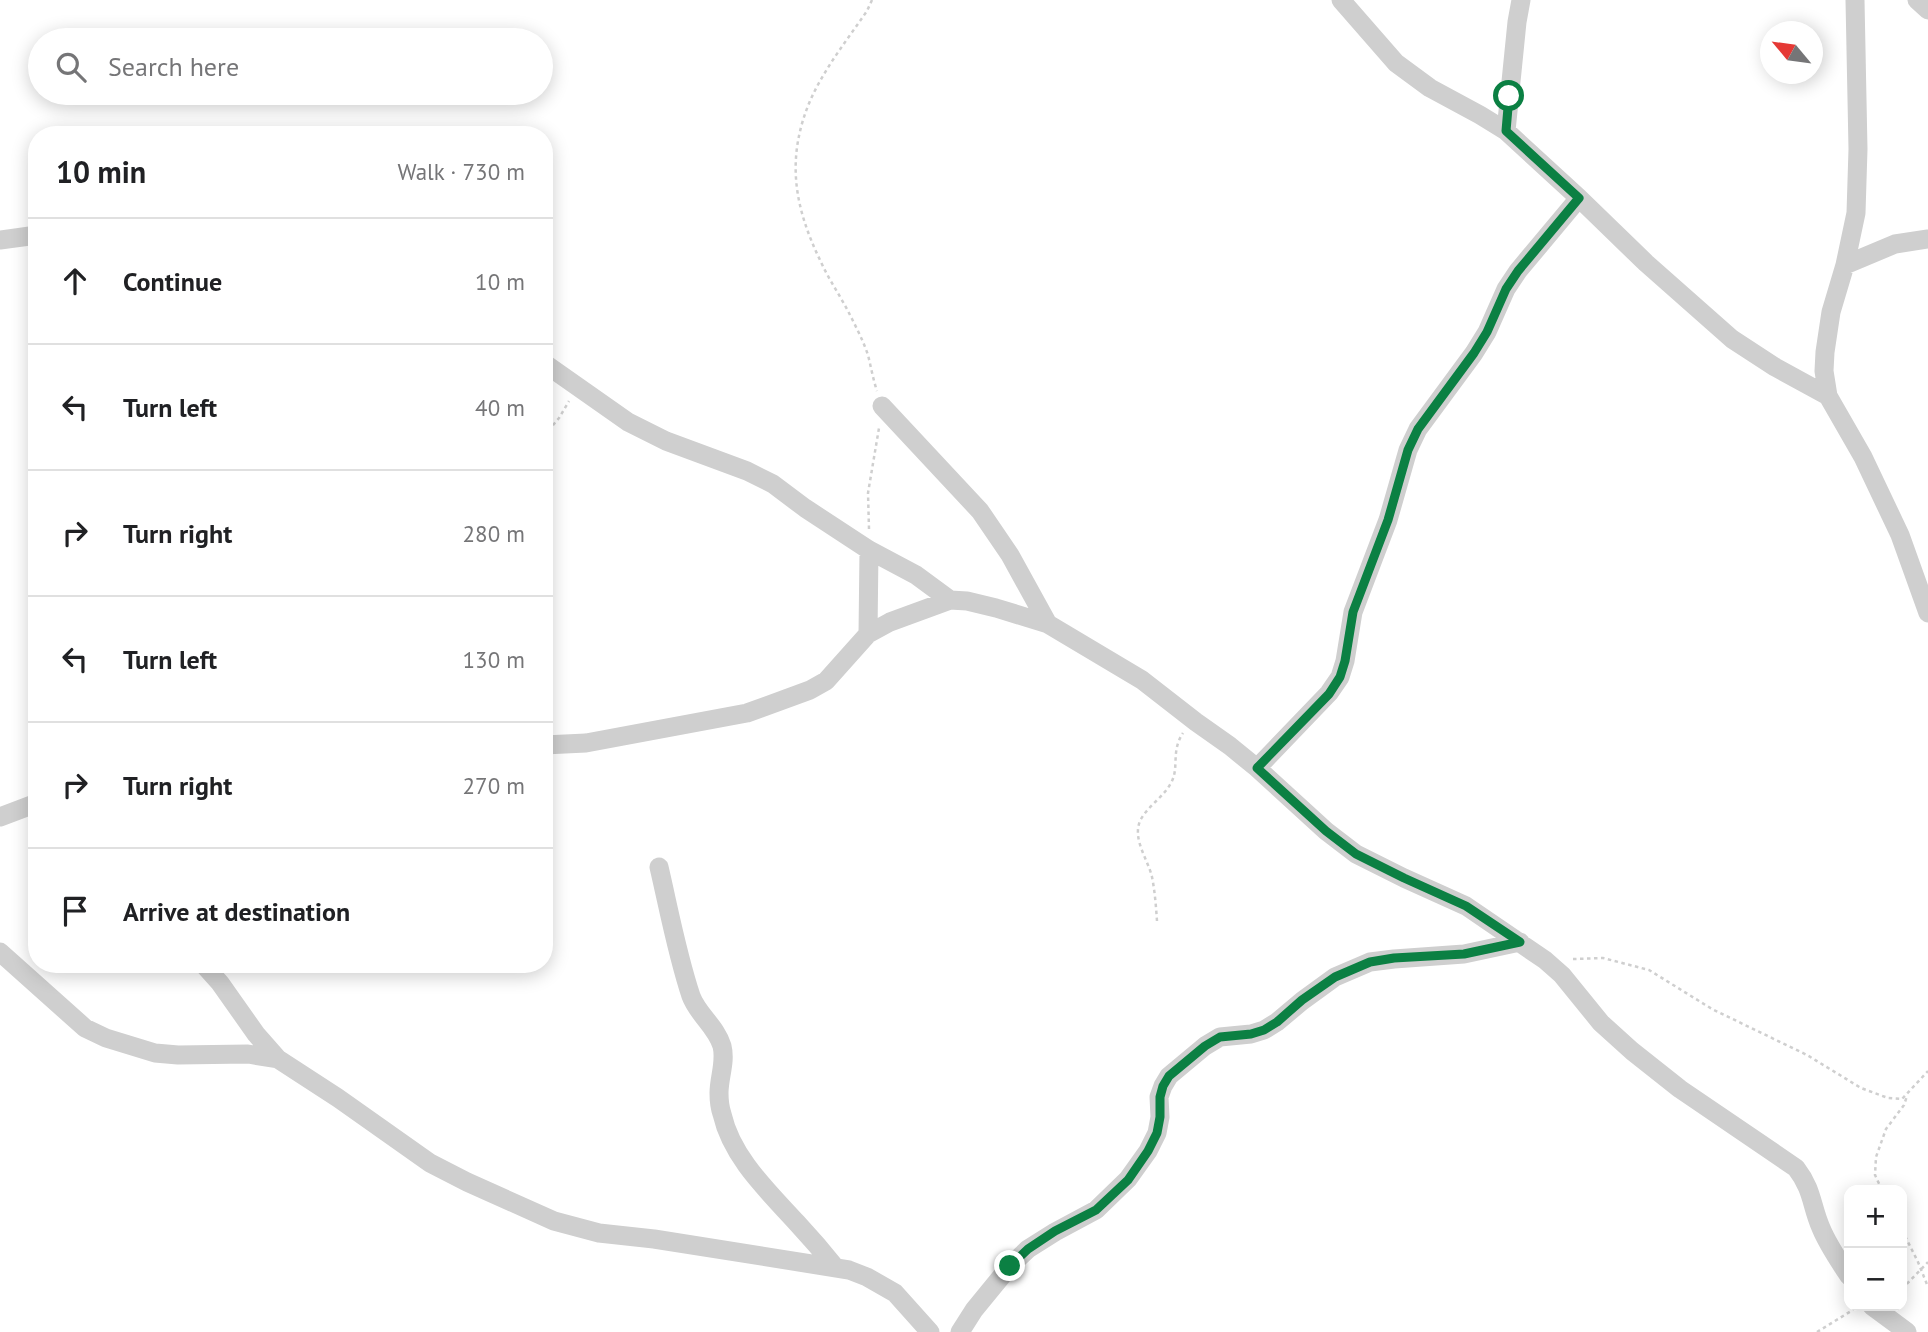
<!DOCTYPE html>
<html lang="en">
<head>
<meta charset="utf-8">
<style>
	:root { --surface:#fff; --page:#f6f6f6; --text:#202124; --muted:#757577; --line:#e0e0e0 }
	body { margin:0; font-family:"PT Sans",sans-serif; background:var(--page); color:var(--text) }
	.controls { position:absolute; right:21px; bottom:21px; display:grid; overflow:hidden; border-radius:14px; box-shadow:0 4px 18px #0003 }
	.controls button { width:63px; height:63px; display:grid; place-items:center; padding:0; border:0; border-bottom:2px solid var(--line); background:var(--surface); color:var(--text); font:35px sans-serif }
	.compass { position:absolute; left:1760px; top:21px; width:63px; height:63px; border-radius:50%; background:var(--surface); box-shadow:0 4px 18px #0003; rotate:299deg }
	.stop { position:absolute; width:21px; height:21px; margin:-16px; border:5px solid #0b8043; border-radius:50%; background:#fff }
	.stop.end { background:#0b8043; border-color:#fff; box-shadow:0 2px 7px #0008 }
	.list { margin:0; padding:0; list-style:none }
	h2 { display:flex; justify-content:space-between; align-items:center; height:91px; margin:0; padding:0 28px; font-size:30px }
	h2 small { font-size:23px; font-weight:400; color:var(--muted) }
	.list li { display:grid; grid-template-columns:46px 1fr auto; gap:21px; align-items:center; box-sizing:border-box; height:126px; padding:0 28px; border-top:2px solid var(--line) }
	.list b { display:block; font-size:26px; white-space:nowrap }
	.list em { font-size:23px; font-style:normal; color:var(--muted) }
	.icon { flex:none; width:38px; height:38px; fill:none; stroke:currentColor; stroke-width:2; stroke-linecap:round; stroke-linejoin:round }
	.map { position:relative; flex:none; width:1928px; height:1332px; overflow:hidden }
	.search { position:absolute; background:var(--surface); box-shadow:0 4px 18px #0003; left:28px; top:28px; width:525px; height:77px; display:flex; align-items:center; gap:18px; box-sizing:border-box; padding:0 24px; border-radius:38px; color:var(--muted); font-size:26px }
	.panel { position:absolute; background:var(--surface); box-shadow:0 4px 18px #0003; left:28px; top:126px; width:525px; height:847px; border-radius:28px }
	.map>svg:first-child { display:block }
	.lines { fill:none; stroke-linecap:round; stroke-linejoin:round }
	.path { stroke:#cfcfcf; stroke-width:2.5; stroke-dasharray:3.5 3.5; stroke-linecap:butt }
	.minor { stroke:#cfcfcf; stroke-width:19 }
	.route { stroke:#0b8043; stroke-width:9 }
</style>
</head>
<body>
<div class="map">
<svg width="1928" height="1332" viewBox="0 0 1928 1332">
	<rect width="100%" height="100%" fill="#fff"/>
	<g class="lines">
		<!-- path -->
		<path class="path" d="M 872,0 L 867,11 C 847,40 824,69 810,101 C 786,158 794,206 820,260 C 828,278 839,294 848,311 C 855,325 863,340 868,355 C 871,367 873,379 877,391
			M 544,436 L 559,418 L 569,401
			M 869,529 L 868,493 L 879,428
			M 1157,921 C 1156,907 1155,892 1152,877 C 1148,859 1131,838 1141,819 C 1149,805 1165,796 1172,781 C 1179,766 1171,751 1183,733
			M 1573,959 L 1603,958 L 1649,970 L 1712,1009 L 1807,1055 L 1861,1088 L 1888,1098 L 1902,1099 L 1928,1071
			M 1882,1190 L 1875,1175 L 1876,1157 L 1886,1129 L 1904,1105 L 1907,1096
			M 1902,1230 L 1918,1262 L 1928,1287
			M 1902,1289 L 1928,1262
			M 1817,1332 L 1856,1308"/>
		<!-- minor -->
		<path class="minor" d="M 1341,0 L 1396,63 L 1430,88 L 1480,115 L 1506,131 L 1579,198 L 1646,263 L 1732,339 L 1775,367 L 1828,396
			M 1855,0 L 1858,149 L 1856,213 L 1845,265 L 1831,312 L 1825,352 L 1824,371 L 1828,396 L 1863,457 L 1900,535 L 1928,613
			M 1917,0 L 1928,10
			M 1506,131 L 1517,22 L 1521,0
			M 0,240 L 37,235
			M 1845,265 L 1895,244 L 1928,239
			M 544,363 L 628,422 L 666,441 L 747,471 L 773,484 L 805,508 L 869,550 L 916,575 L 950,600
			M 882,406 L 980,511 L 1010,555 L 1048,624
			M 868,634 L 869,550
			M 544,745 L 586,743 L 747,713 L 810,690 L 826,681 L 868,634 L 890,622 L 950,600 L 967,601 L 996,608 L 1048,624 L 1142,680 L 1196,722 L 1230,746 L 1257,768 L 1326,831 L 1356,854 L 1404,878 L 1466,906 L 1545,960 L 1562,975 L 1601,1023 L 1632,1051 L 1680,1089 L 1796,1168 C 1813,1190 1811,1205 1821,1228 C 1828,1245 1839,1261 1849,1276
			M 1257,768 L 1329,693 L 1340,677 L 1345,661 L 1353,612 L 1388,520 L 1408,450 L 1418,429 L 1474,353 L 1487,332 L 1506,289 L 1518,271 L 1579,198
			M 0,817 L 37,803
			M 659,867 C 669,910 677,954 691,996 C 698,1015 716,1026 722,1046 C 726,1062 719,1077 719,1093 C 719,1100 720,1108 722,1114 C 732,1158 768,1191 797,1223 C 810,1237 823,1252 835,1267
			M 0,952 L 85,1028 L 106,1038 L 155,1053 L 178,1055 L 248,1054 L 278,1059
			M 203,964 L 220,983 L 256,1034 L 278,1059 L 338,1098 L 430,1163 L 467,1182 L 554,1221 L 599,1233 L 654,1239 L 849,1270 L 867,1277 L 895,1293 L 930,1332
			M 1872,1306 L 1907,1332
			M 960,1332 L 974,1310 L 1010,1266 L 1028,1249 L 1055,1232 L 1096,1210 L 1128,1179 L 1148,1151 L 1157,1133 L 1160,1117 L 1159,1097 L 1163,1086 L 1169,1076 L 1205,1046 L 1220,1037 L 1251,1034 L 1264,1030 L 1277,1022 L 1302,1001 L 1335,977 L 1370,962 L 1394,959 L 1464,954 L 1520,942"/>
	</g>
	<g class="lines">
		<!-- route -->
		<path class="route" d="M 1010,1266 L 1028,1249 L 1055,1231 L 1096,1210 L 1128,1180 L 1148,1151 L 1157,1133 L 1160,1117 L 1160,1097 L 1163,1086 L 1169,1076 L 1205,1046 L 1220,1037 L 1251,1034 L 1264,1030 L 1277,1022 L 1302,1000 L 1335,977 L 1370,962 L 1394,958 L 1464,954 L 1520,942 L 1466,906 L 1404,878 L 1356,854 L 1326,831 L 1257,768 L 1329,694 L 1340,677 L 1345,661 L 1353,612 L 1388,520 L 1408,450 L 1418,429 L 1474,353 L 1487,332 L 1506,289 L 1518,271 L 1579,198 L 1506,131 L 1509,96"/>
	</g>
</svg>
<div class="controls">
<button>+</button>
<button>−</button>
</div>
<svg class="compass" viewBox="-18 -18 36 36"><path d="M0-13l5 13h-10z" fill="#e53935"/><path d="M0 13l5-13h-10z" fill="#757577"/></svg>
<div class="stop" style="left:1509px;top:96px"></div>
<div class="stop end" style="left:1010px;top:1266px"></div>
<div class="search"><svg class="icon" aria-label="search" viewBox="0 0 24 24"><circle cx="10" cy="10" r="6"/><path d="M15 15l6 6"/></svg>Search here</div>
<section class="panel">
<h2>10 min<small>Walk · 730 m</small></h2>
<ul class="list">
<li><svg class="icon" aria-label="ahead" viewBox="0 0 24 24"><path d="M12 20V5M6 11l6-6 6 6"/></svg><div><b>Continue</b></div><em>10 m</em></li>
<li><svg class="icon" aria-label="left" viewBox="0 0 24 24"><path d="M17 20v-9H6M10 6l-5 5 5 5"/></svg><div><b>Turn left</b></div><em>40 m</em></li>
<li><svg class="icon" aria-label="right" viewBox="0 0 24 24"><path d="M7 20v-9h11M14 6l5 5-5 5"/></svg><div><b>Turn right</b></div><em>280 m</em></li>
<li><svg class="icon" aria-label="left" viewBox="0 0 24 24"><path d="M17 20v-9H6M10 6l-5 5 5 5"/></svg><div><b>Turn left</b></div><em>130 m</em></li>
<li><svg class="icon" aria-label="right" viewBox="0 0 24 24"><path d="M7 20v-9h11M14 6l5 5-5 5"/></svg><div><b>Turn right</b></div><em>270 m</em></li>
<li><svg class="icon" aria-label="arrive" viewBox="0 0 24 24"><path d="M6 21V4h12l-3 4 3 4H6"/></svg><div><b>Arrive at destination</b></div></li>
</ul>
</section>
</div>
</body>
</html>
